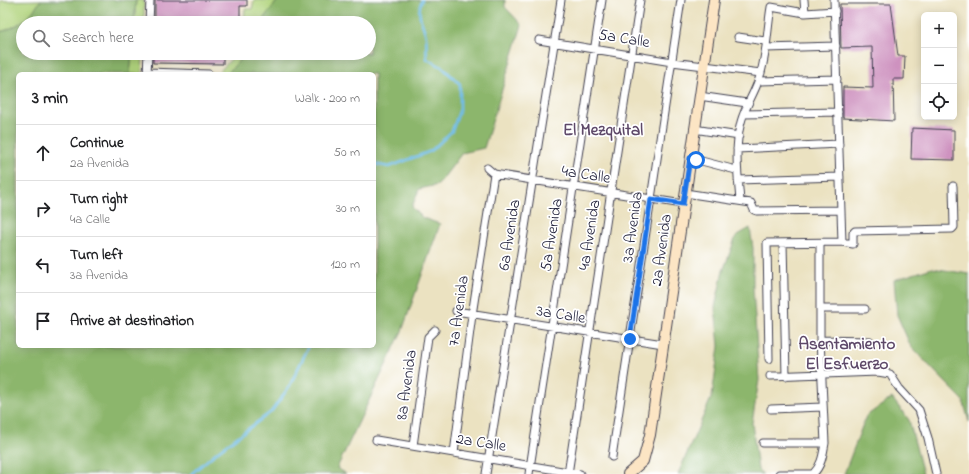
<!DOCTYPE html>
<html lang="en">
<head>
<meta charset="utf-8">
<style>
	:root { --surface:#fff; --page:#f2f2f2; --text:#202124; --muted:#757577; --line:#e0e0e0 }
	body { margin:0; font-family:"Indie Flower",sans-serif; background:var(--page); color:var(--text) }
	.controls { position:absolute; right:12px; top:12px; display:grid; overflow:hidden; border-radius:6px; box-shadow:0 2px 10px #0003 }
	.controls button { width:36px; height:36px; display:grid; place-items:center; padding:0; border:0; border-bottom:1px solid var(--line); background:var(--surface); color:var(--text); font:20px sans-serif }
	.stop { position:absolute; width:12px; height:12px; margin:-9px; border:3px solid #1a73e8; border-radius:50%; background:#fff }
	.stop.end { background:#1a73e8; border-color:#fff; box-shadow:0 1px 4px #0008 }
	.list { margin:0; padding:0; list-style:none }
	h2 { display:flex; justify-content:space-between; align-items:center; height:52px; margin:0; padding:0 16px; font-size:17px }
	h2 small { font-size:13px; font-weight:400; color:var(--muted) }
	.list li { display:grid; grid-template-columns:26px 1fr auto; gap:12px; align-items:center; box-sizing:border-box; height:56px; padding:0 16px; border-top:1px solid var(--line) }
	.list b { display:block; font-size:15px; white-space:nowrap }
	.list p { margin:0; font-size:13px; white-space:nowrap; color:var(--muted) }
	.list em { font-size:13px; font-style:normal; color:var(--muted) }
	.icon { flex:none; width:22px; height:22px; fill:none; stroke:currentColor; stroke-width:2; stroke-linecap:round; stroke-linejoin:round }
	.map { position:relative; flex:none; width:969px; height:474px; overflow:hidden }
	.search { position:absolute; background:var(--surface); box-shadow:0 2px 10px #0003; left:16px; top:16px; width:360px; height:44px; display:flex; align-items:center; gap:10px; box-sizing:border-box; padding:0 14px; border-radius:22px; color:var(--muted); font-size:15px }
	.panel { position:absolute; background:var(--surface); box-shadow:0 2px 10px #0003; left:16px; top:72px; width:360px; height:276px; border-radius:6px }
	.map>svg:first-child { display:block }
	.green { fill:#b1d47d; stroke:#6a7b5c }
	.forest { fill:#8cb66c; stroke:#576c54 }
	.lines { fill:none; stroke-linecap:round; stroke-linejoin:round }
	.stream { stroke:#70bdea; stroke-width:2.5 }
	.building { fill:#ce92bf }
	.street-casing { stroke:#403f4f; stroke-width:9 }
	.secondary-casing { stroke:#403f4f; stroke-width:12 }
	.street { stroke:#fff; stroke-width:7 }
	.secondary { stroke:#fce5c4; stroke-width:10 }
	.route { stroke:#1a73e8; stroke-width:5 }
	.labels { text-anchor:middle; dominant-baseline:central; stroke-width:3.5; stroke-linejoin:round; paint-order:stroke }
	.street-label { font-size:16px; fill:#22223b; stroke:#fff }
	.neighbourhood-label { font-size:17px; font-weight:bold; fill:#5e4969; stroke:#fff }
</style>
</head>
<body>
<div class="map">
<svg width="969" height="474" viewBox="0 0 969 474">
	<rect width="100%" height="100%" fill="#fff"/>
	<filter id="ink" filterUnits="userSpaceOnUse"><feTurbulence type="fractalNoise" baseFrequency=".025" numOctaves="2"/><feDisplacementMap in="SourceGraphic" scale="8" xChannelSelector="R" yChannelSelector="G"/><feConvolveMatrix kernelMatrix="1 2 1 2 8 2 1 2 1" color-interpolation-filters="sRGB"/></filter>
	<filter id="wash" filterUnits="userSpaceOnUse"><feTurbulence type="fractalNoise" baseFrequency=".012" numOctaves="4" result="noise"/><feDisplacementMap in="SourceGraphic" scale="16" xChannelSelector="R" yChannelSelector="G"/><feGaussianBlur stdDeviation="0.9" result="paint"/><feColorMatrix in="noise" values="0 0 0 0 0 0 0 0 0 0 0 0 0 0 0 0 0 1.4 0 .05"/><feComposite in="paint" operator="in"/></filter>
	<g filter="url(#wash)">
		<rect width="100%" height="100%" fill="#ebe2c1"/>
		<!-- green -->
		<path class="green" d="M 41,0 C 31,16 19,27 0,32 L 0,1 Z
			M 136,0 L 144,0 L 144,23 L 134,23 Z
			M 254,0 L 278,0 L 260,23 L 244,23 L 245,9 L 252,9 Z
			M 132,53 L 143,53 L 142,74 L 130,74 Z
			M 237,53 L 246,53 L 227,74 L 217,74 Z"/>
		<!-- forest -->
		<path class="forest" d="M 41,0 L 136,0 L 134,23 L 23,23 L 23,53 L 132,53 L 130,74 L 18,74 L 18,346 L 374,346 L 374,74 L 227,74 L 246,53 L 369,53 L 369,23 L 260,23 L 278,0 L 505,0 L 505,7 L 522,25 L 484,148 L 462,153 L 438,185 L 419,189 L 412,207 L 423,218 L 440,224 L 402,331 L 337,468 L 346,474 L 0,474 L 0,32 C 19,27 31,16 41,0 Z
			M 750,228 L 753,248 L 753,287 L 759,380 L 752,423 L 758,470 L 763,474 L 678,474 L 712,396 L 719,346 L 715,307 L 723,271 L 736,236 Z
			M 932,268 L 969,274 L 969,422 L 963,400 L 911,347 L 897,315 L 894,280 Z
			M 892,398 L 909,420 L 923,474 L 844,474 L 866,416 Z"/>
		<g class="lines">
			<!-- stream -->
			<path class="stream" d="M 374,164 L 389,167 L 431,151 L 452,131 L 460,109 L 460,84 L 442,67 L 427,59 C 426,52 427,44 426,37 C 424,24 415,15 422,0
				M 191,474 L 218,451 L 271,412 L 289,387 L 309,346"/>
		</g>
		<g id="blocks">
			<!-- building -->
			<path class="building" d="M 155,0 L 247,0 L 247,6 L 240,6 L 240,20 L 155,18 Z
				M 840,4 L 891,4 L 898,56 L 905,56 L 904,79 L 893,79 L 894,121 L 843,118 L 843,87 L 873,88 L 872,47 L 841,48 Z
				M 153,53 L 223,53 L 223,64 L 153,63 Z
				M 912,128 L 954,130 L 954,160 L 911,159 Z"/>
		</g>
	</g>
	<g filter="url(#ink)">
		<use href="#blocks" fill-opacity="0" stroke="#403f4f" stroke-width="1"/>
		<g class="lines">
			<defs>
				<path id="street" d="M 804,0 L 805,13
					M 834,0 L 842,242
					M 149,23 L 150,0
					M 738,37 L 765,41
					M 539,40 L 672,62 L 761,73
					M 766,48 L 836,46
					M 147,72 L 209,74
					M 147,74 L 148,53
					M 759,81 L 837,79
					M 699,96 L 747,103
					M 744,114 L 838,112
					M 694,129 L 739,136
					M 737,149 L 839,144
					M 690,158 L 736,170
					M 487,168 L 494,174 L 683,204
					M 738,180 L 840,177
					M 685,193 L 751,203 L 754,210 L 757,211 L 841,210
					M 740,201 C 738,175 734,148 741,122 C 745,107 754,94 759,79 C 767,56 767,31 771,7 L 805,13 L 835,11
					M 783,243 L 786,376
					M 820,309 L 865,309
					M 456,311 L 663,344
					M 820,340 L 870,341
					M 769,359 L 767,243 L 842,242 L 853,244 L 853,233 L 855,231 L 952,229 L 954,227 L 953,186
					M 770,376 L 878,372 L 890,374 L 899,388 L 919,410 L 928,438 L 936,474
					M 771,409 L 823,407
					M 376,440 L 580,474
					M 763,443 L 825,443
					M 413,446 L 428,337 L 435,330
					M 454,453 L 472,315 L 494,174
					M 612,457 L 681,0
					M 486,474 L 561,0
					M 529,474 L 602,0
					M 568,474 L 640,0
					M 779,474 L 813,474 C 822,465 823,454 825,443 L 820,340 L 820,243"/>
				<path id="secondary" d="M 628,474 L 643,461 L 650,435 L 714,0"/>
			</defs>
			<!-- street casing -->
			<use href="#street" class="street-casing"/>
			<!-- secondary casing -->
			<use href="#secondary" class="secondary-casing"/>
			<!-- street -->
			<use href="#street" class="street"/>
			<!-- secondary -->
			<use href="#secondary" class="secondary"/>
		</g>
	</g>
	<g class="lines" filter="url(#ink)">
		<!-- route -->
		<path class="route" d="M 630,339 L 651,199 L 683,204 L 690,158 L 696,160"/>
	</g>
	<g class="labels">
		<!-- street labels -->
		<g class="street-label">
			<text transform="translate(624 39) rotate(9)">5a Calle</text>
			<text transform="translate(586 175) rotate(9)">4a Calle</text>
			<text transform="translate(633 227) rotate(-82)">3a Avenida</text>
			<text transform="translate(510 235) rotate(-81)">6a Avenida</text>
			<text transform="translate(552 235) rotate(-81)">5a Avenida</text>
			<text transform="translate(590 235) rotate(-81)">4a Avenida</text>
			<text transform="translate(662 250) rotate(-82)">2a Avenida</text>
			<text transform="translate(459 311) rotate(-82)">7a Avenida</text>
			<text transform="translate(561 315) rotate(9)">3a Calle</text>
			<text transform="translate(407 385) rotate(-82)">8a Avenida</text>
			<text transform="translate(481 443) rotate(9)">2a Calle</text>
		</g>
		<!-- neighbourhood labels -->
		<g class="neighbourhood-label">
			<text x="603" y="130">El Mezquital</text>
			<text x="847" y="344">Asentamiento<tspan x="847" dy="20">El Esfuerzo</tspan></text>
		</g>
	</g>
</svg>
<div class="controls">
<button>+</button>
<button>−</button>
<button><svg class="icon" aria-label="locate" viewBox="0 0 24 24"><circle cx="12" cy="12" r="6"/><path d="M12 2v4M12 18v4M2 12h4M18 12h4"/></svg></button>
</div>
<div class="stop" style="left:696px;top:160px"></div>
<div class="stop end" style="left:630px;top:339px"></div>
<div class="search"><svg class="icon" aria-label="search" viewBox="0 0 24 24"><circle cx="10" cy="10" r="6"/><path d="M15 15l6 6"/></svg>Search here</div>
<section class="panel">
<h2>3 min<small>Walk · 200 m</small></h2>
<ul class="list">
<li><svg class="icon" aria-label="ahead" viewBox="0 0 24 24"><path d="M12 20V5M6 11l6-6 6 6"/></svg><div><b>Continue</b><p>2a Avenida</p></div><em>50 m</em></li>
<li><svg class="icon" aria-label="right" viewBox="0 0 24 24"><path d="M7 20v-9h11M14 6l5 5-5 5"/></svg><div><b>Turn right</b><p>4a Calle</p></div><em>30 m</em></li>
<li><svg class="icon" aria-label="left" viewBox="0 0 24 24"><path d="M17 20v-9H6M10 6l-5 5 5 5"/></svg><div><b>Turn left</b><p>3a Avenida</p></div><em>120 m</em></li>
<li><svg class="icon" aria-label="arrive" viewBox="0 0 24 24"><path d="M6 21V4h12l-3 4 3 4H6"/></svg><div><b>Arrive at destination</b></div></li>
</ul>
</section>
</div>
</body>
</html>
